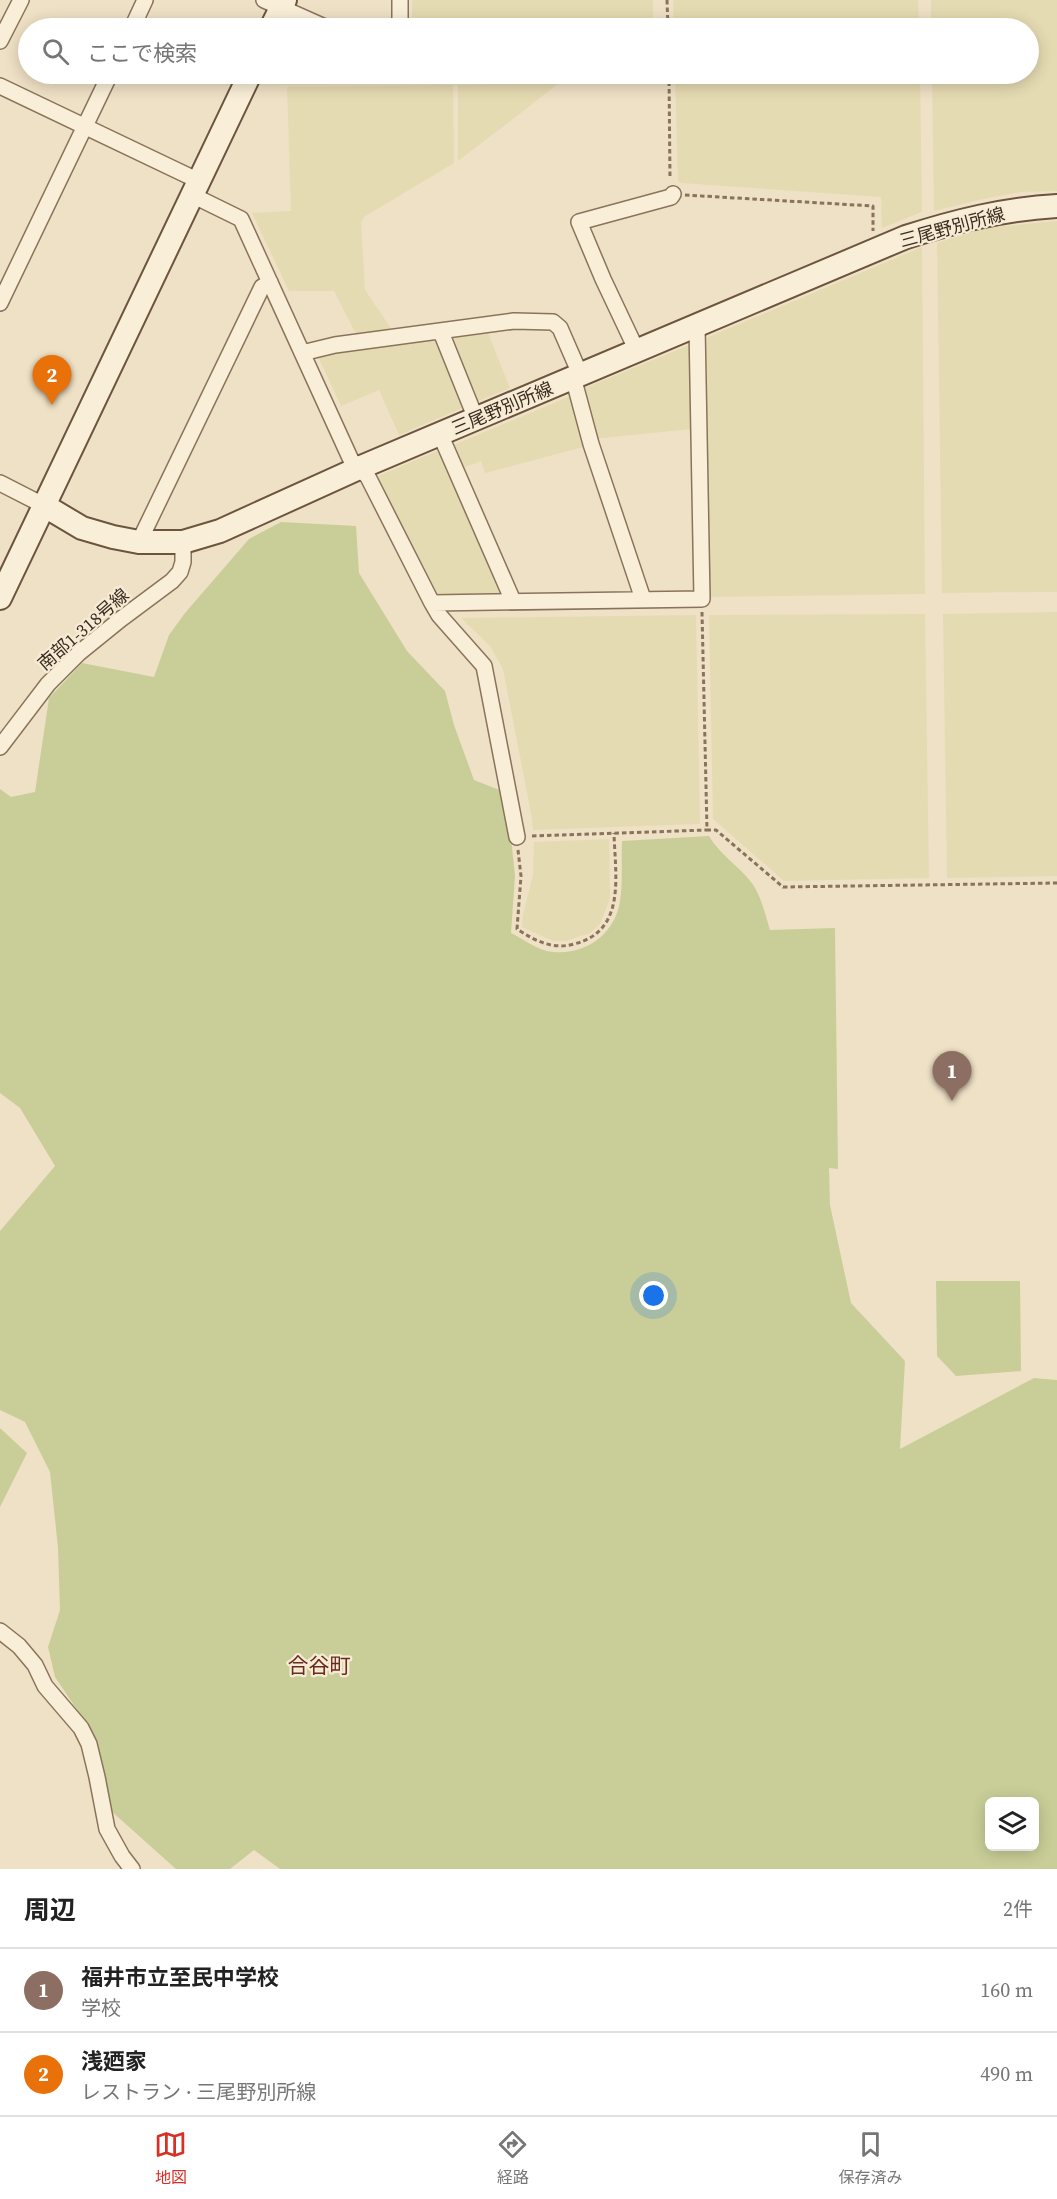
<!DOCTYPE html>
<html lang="ja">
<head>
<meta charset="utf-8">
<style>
	:root { --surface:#fff; --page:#f2f2f2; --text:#222; --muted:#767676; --line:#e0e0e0; --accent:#d93025 }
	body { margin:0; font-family:"Source Serif 4","Noto Sans JP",serif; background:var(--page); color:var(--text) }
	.controls { position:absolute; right:18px; bottom:18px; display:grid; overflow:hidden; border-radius:9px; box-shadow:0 3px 15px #0003 }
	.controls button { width:54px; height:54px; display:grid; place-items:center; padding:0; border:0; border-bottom:2px solid var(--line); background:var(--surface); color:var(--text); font:30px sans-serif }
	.you { position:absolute; left:654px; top:1296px; width:21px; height:21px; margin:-15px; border:4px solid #fff; border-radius:50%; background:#1a73e8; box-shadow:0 0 0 9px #1a73e833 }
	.badge { display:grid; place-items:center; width:39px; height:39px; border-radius:50%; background:var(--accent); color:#fff; font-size:20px; font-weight:700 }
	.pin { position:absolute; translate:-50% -50px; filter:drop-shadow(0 2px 3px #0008) }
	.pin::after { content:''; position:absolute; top:32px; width:21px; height:18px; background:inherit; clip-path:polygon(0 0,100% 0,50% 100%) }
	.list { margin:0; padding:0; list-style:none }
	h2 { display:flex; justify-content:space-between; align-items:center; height:78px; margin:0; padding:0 24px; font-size:26px }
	h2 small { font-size:20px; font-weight:400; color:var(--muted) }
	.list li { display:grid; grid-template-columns:39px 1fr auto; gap:18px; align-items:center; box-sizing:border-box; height:84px; padding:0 24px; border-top:2px solid var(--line) }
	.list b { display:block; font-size:22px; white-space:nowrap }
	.list p { margin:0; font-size:20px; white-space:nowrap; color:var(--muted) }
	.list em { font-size:20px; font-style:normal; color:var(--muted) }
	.icon { flex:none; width:33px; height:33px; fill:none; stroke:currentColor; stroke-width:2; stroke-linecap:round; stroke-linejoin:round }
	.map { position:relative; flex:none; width:1057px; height:1869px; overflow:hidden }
	.search { position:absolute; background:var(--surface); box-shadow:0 3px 15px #0003; left:18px; right:18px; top:18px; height:66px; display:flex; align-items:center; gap:15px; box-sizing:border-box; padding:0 21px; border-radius:33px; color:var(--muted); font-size:22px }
	.sheet { height:246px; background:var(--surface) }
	nav { display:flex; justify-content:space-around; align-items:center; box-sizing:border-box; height:84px; border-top:2px solid var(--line); background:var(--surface); font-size:16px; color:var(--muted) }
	nav a { display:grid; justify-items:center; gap:3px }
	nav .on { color:var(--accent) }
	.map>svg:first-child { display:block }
	.farmland { fill:#e5dbb2 }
	.green { fill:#c9ce98; fill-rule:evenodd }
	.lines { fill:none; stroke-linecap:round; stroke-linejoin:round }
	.street-casing { stroke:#8a735b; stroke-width:18 }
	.secondary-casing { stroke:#6c543e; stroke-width:26 }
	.path { stroke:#8a735b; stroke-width:3; stroke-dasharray:4.5 3; stroke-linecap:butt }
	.street { stroke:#f9efd9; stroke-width:15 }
	.secondary { stroke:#f9efd9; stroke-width:22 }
	.labels { text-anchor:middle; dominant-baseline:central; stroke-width:4.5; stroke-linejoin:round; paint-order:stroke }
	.street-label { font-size:18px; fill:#3a2b1f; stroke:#f6ecd5 }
	.quarter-label { font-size:21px; fill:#682b1d; stroke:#f6ecd5 }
</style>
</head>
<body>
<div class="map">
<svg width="1057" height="1869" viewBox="0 0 1057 1869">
	<rect width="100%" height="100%" fill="#efe1c5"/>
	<!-- farmland -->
	<path class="farmland" d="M 412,0 L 653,0 L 653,28 L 412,28 Z
		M 673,0 L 918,0 L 919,28 L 674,28 Z
		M 931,0 L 1057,0 L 1057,191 L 1021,192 L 983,199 L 934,211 L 932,74 L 1028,74 L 1028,28 L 931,28 Z
		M 675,74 L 920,74 L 922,212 L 882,228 L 881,197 L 681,183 L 678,181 Z
		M 559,83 L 513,119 L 458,161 L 458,85 Z
		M 453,85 L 454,163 L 364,217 L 361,223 L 365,290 L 394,333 L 358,338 L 334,291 L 289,291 L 252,213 L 291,211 L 287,87 Z
		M 1057,221 L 1057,592 L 942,593 L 937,243 L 986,228 Z
		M 922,247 L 925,594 L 708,597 L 706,338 Z
		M 486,328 L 510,388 L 473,403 L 449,344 L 451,333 Z
		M 439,335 L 467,406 L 399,435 L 379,390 L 341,406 L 316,352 Z
		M 692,344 L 692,429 L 593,439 L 580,390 Z
		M 573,395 L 587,446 L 485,473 L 481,461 L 460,469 L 451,446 Z
		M 442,449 L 506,597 L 437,599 L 376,477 Z
		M 1057,612 L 1057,876 L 947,878 L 943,614 Z
		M 925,614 L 929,878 L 784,881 L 713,819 L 709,615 Z
		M 696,615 L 700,824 L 533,830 L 532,818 L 503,669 L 490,646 L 461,618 Z
		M 609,839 L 610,899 L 600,924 L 590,933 L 566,941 L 553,941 L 522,927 L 523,915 L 533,875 L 534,842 Z"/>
	<!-- green -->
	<path class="green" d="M 281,522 L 356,526 L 359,573 L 407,651 L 445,691 L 454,725 L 474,780 L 502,791 L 511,838 L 515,876 L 511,933 C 523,939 539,951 553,952 C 586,955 615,934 620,901 C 623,882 621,860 622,841 L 709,836 C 721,856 738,865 751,882 C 761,895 765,914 770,930 L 835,928 L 838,1169 L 829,1168 L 830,1205 L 851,1303 L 905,1361 L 900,1449 L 1034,1378 L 1057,1380 L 1057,1869 L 280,1869 L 254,1850 L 230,1869 L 176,1869 L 110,1810 L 88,1726 L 55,1677 L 48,1647 L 60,1610 L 58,1548 L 50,1472 L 25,1422 L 0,1410 L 0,1231 L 55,1166 L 20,1108 L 0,1093 L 0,789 L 11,797 L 35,792 L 49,698 L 82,663 L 154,677 L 169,635 L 185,613 L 249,539 ZM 990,1802 L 1034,1802 L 1034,1846 L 990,1846 Z
		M 936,1281 L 1020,1281 L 1021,1371 L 956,1376 L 937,1356 Z
		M 0,1428 L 27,1453 L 0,1507 Z"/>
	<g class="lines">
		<defs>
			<path id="street" d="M 264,0 L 327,28
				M 400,0 L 400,28
				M 132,28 L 145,0
				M 0,41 L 21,0
				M 0,86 L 199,181
				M 192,195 L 241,219 L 351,460 L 368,477 L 432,603 L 702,599 L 697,326
				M 0,303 L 110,74
				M 441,332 L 476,419
				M 637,351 L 603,279 L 579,222 L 671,197 L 673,194
				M 302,353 L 335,345 L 514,321 L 553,322 L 560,328 L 580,374
				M 573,377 L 591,444 L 643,599
				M 440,434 L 513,601
				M 0,483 L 45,506
				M 139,542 L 262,287 L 270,282
				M 432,603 L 439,615 L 484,666 L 517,837
				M 0,747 L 48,684 L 79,653 L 121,619 L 172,581 L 180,572 L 183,562 L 183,542
				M 0,1631 L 19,1646 L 35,1665 L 45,1686 L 81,1728 L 89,1744 L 97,1777 L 107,1829 L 122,1856 L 132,1869"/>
			<path id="secondary" d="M 271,28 L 285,0
				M 45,506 L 82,528 L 113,537 L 139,542 L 183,542 L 220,531 L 359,468 L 906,237 C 956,221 1004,209 1057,206
				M 0,598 L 250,74"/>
		</defs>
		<!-- street casing -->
		<use href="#street" class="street-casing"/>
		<!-- secondary casing -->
		<use href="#secondary" class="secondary-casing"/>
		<!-- path -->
		<path class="path" d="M 667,0 L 668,28
			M 669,74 L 670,179
			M 685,195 L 873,206 L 873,231
			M 702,612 L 707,830 L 716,830 L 783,887 L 1057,883
			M 532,836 L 707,830
			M 518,850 L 521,876 L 517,929 C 535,941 553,950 574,944 C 627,931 615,875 614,833"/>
		<!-- street -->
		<use href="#street" class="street"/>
		<!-- secondary -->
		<use href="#secondary" class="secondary"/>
	</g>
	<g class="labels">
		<!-- street labels -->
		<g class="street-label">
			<text transform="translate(952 227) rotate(-15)">三尾野別所線</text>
			<text transform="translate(502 408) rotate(-23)">三尾野別所線</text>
			<text transform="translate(83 629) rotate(-41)">南部1-318号線</text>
		</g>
		<!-- quarter labels -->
		<g class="quarter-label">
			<text x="319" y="1665">合谷町</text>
		</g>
	</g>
</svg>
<div class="controls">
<button><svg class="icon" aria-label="layers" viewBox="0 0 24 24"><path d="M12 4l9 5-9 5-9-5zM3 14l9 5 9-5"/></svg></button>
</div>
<div class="you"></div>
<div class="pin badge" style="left:952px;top:1101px;background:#8d6e63">1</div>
<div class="pin badge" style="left:52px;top:405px;background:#e8710a">2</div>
<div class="search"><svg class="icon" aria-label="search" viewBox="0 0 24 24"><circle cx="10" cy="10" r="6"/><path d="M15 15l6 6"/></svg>ここで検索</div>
</div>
<section class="sheet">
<h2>周辺<small>2件</small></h2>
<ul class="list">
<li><span class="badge" style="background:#8d6e63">1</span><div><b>福井市立至民中学校</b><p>学校</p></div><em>160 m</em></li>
<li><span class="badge" style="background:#e8710a">2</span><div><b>浅廼家</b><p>レストラン · 三尾野別所線</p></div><em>490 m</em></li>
</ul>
</section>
<nav>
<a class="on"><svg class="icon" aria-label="map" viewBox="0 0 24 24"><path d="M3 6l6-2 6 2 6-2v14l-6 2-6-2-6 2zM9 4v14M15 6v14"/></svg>地図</a>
<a><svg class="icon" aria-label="directions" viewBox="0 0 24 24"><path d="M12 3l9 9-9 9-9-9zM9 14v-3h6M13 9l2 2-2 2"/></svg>経路</a>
<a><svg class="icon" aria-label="saved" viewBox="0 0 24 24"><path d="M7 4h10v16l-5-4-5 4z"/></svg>保存済み</a>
</nav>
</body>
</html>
